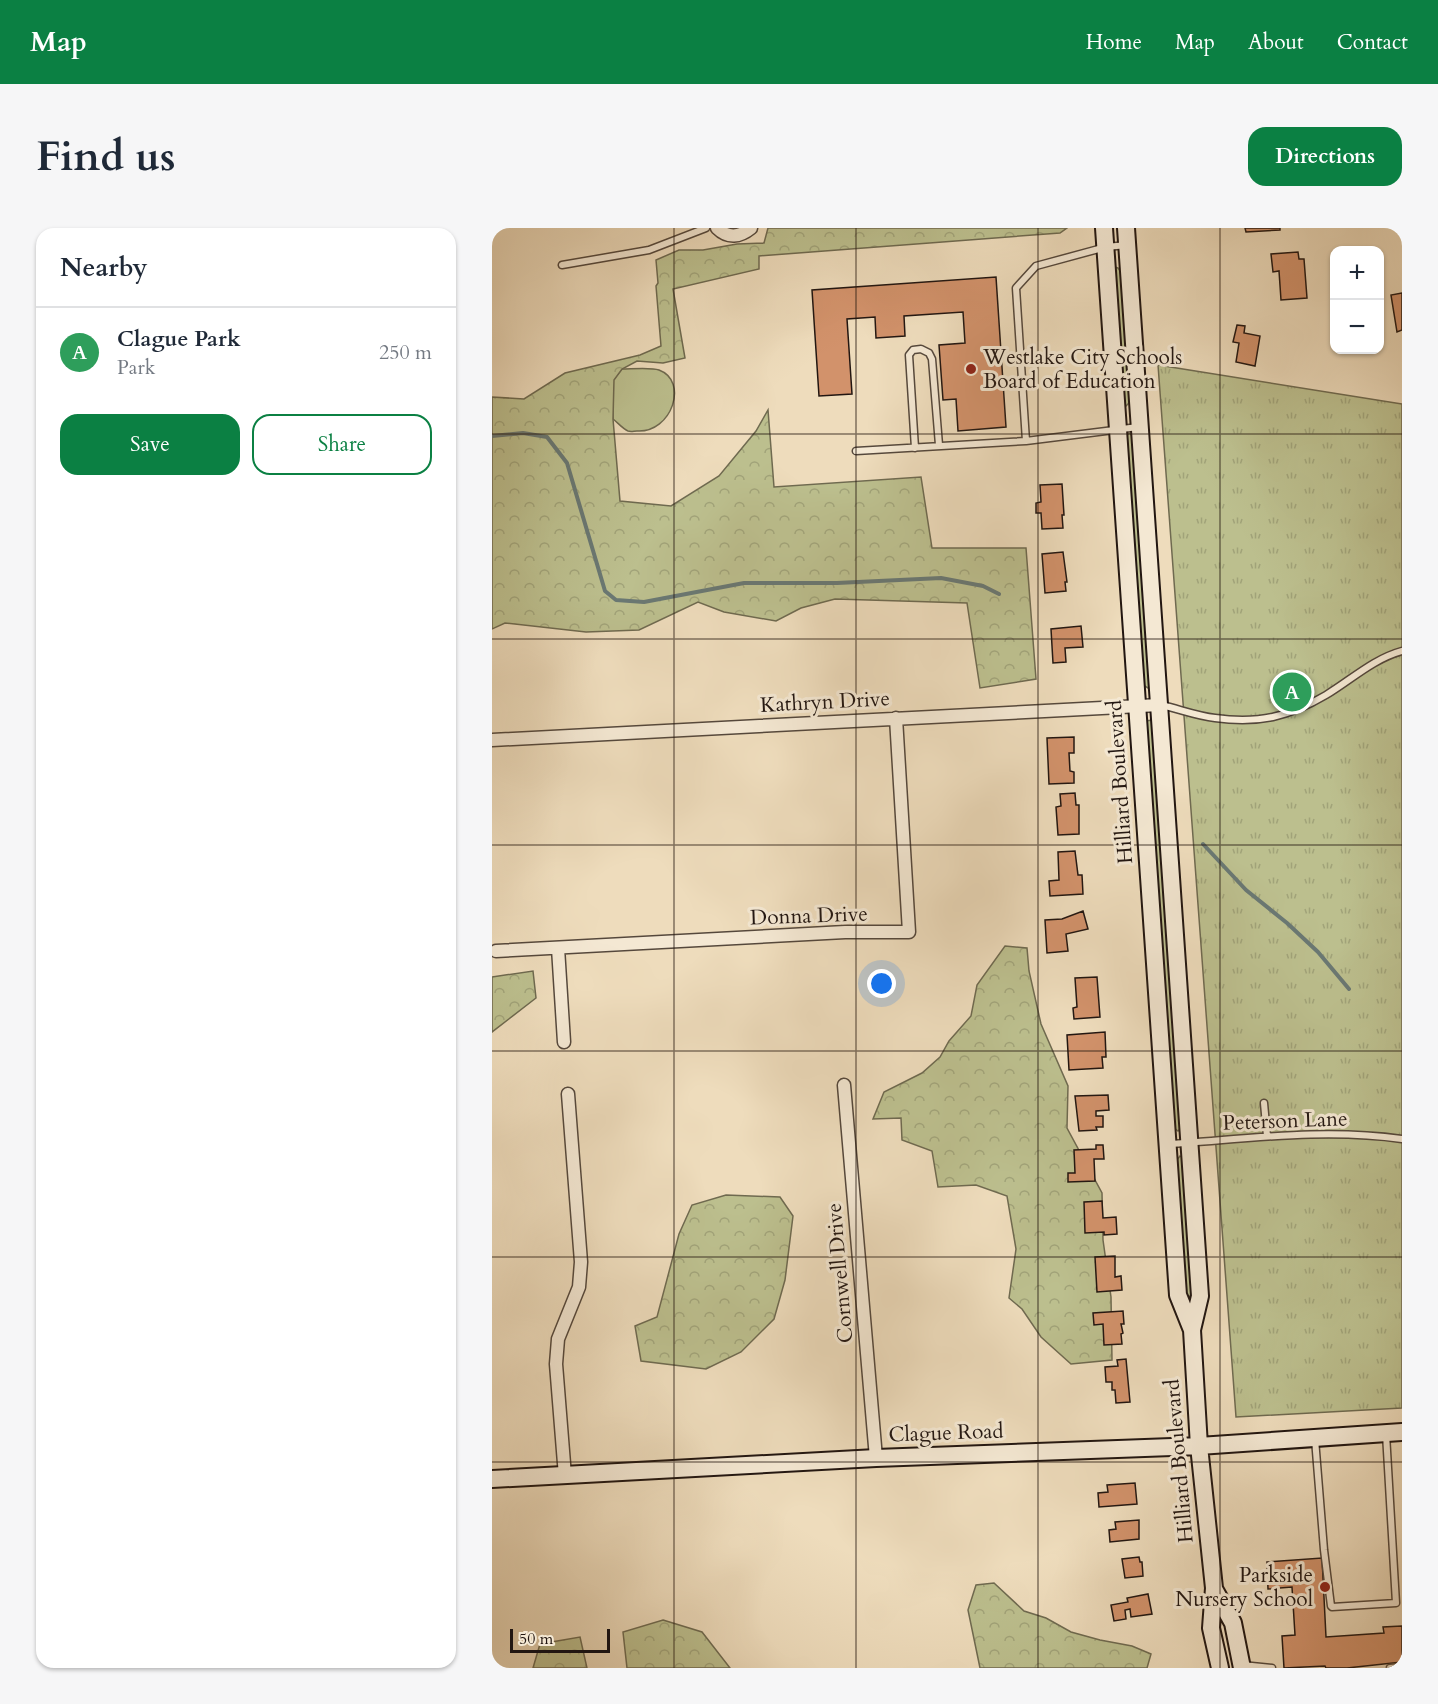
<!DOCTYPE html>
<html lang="en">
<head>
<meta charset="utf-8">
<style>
	:root { --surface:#fff; --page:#f6f6f7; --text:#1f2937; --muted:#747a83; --line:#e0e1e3; --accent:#0b8043 }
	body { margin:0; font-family:Cardo,serif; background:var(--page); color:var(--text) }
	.controls { position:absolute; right:18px; top:18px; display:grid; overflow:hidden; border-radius:12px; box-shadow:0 2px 4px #0004 }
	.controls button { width:54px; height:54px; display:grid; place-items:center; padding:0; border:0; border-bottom:2px solid var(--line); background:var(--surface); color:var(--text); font:30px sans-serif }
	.scale { position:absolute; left:18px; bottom:15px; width:100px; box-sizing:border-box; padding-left:6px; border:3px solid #221611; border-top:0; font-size:16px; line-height:21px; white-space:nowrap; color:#221611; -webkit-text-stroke:4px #f4e8d3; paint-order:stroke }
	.you { position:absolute; left:390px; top:756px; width:21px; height:21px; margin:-15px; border:4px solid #fff; border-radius:50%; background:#1a73e8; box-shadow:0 0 0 9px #1a73e833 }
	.badge { display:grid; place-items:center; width:39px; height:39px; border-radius:50%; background:var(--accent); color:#fff; font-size:20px; font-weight:700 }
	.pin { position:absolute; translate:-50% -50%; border:3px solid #fff; box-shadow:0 2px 6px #0006 }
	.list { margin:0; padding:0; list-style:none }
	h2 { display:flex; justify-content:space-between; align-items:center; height:78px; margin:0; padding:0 24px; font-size:26px }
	h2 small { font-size:20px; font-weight:400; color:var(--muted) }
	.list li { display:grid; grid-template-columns:39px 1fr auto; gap:18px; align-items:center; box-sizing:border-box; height:90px; padding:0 24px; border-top:2px solid var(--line) }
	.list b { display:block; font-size:22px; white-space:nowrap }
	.list p { margin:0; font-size:20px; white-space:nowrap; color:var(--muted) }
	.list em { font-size:20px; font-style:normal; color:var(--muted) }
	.actions { display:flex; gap:12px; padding:18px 24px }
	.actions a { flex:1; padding:14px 0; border:2px solid var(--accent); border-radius:18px; text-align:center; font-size:21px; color:var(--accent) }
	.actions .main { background:var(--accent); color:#fff }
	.map { position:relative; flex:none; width:910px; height:1440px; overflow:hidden; border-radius:18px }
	header { display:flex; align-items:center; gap:36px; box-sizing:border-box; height:84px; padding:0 30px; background:var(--accent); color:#fff }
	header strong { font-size:28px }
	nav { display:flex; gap:33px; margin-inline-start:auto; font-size:21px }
	.intro { display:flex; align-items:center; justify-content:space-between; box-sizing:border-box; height:144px; padding:0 36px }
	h1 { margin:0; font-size:42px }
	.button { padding:15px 27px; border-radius:18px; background:var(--accent); color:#fff; font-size:21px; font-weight:700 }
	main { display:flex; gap:36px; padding:0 36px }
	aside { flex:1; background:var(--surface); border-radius:18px; box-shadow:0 2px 4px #0004 }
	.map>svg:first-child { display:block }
	.green { fill:#bcbf8e; stroke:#6f6a50; stroke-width:1.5 }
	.forest { fill:url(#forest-crowns); stroke:#6f6a50; stroke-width:1.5 }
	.park { fill:url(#park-tufts); stroke:#6f6a50; stroke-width:1.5 }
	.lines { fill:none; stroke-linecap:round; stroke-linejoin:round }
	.stream { stroke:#6a7873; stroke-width:4 }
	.building { fill:#d2926b; stroke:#221611; stroke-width:1.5 }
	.service-casing { stroke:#55483c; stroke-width:9 }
	.minor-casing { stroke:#55483c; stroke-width:15 }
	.secondary-casing { stroke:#221611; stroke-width:20 }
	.service { stroke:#f4e8d3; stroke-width:6 }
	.minor { stroke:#f4e8d3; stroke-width:12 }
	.secondary { stroke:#f4e8d3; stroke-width:16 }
	.grid { fill:none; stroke:#221611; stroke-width:1.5; stroke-opacity:0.55 }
	.poi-dot { fill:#8f2418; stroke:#f4e8d3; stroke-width:2 }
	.labels { text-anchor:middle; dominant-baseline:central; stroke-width:6; stroke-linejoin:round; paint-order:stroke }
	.poi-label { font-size:21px; fill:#221611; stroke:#f4e8d3; text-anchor:start }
	.street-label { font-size:21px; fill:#221611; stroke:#f4e8d3 }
</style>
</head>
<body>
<header>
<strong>Map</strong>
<nav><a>Home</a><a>Map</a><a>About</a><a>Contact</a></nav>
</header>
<div class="intro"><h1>Find us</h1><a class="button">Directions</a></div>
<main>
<aside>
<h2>Nearby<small></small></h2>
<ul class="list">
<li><span class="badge" style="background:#2e9e5b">A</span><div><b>Clague Park</b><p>Park</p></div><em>250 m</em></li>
</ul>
<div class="actions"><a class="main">Save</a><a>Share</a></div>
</aside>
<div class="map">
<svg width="910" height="1440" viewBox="0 0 910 1440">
	<defs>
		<pattern id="forest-crowns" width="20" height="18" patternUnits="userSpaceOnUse" patternTransform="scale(1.5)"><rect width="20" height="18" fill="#bcbf8e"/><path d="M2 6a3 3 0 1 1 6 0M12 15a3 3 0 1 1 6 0" fill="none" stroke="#a1a379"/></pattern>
		<pattern id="park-tufts" width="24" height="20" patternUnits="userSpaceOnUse" patternTransform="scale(1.5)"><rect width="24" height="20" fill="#bcbf8e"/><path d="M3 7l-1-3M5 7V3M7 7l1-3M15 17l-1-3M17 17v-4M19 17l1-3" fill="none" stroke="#a1a379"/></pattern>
	</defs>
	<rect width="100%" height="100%" fill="#eedcbc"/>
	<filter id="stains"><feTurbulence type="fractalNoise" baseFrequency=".00333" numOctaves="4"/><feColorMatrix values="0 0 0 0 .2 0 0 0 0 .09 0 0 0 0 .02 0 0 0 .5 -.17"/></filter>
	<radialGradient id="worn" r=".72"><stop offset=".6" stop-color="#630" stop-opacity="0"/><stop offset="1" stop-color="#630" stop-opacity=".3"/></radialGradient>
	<!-- green -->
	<path class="green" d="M 622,39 L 626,40 L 629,44 L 638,170 L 637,175 L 632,180 Z
		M 130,141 C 139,141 159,139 167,142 C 197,153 180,205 145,203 C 142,203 139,204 136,203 C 131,201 125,194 121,191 L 121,152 Z
		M 637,205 L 642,209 L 659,456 L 656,460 L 651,457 L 634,209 Z
		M 661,492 L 690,899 L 686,903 L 682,900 L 653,493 Z
		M 688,928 L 691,930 L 702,1068 L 699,1069 L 693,1066 L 684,933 Z"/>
	<!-- forest -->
	<path class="forest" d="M 276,0 L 575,0 L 568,5 L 267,28 L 267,41 L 181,61 L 193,130 L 171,135 L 145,133 L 130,141 L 122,152 L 121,191 L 128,273 L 179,278 L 227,248 L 264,203 L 276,182 L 282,259 L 429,249 L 440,320 L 534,320 L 544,451 L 488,460 L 475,375 L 343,371 L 309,380 L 284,393 L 232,384 L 206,374 L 147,402 L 94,404 L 13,395 L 0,401 L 0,169 L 32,171 L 73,145 L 148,127 L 169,118 L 164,58 L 166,55 L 164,32 L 187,22 L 211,22 L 245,16 L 272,15 Z
		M 513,718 L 535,720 L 537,743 L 549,796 L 576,858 L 575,900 L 610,965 L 611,1012 L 619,1069 L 620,1132 L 579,1136 L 549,1109 L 530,1081 L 517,1070 L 524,1021 L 515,968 L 484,957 L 446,959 L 440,923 L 410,912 L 409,890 L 381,891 L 392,864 L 430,845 L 448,829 L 457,813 L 479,788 L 485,757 Z
		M 41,743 L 44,770 L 0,804 L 0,749 Z
		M 234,967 L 288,969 L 301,988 L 293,1052 L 282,1091 L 249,1124 L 214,1141 L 149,1133 L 143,1098 L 165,1089 L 187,1006 L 200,977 Z
		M 502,1355 L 532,1383 L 554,1390 L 579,1404 L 608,1412 L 640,1418 L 659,1426 L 655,1440 L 488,1440 L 476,1382 L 484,1357 Z
		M 171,1392 L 210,1404 L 238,1440 L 135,1440 L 131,1404 Z
		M 88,1409 L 95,1440 L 41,1440 L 48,1416 Z"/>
	<!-- park -->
	<path class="park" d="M 666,137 L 910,176 L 910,1180 L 744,1189 Z"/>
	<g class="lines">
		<!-- stream -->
		<path class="stream" d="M 0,208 L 31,205 L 55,209 L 75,235 L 113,363 L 124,372 L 152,374 L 252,355 L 345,355 L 449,350 L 491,358 L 507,366
			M 711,616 L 754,662 L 795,695 L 826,724 L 857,761"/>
	</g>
	<!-- building -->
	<path class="building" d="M 753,0 L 788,0 L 788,2 L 754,4 Z
		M 806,24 L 807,31 L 812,31 L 815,70 L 789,72 L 787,43 L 781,44 L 779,26 Z
		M 504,49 L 514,199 L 466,203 L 464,171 L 451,172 L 447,117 L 473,115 L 471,84 L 412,88 L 413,108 L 384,110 L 383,89 L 355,91 L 360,166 L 327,168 L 320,62 Z
		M 910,65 L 910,102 L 905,104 L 899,67 Z
		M 745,97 L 753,98 L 752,105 L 768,108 L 763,138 L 744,134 L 747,115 L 741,114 Z
		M 570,256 L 572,287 L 570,287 L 571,300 L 550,301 L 549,285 L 544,285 L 544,275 L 549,274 L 548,257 Z
		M 571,324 L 575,354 L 573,354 L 574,363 L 553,365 L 550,326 Z
		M 589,398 L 591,419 L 573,420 L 574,434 L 561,435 L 559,401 Z
		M 582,509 L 582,525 L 577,525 L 578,543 L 582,544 L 582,555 L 557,556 L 555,510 Z
		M 583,565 L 584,577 L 587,577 L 587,606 L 566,607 L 564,579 L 569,578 L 568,566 Z
		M 583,623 L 586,647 L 590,647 L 591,666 L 558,668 L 557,653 L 567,652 L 566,624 Z
		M 591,683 L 596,701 L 574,706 L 576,723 L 555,725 L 553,692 L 570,691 Z
		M 605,749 L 608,789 L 582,791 L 581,780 L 585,779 L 583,750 Z
		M 613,804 L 614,829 L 610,829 L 611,840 L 577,842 L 575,807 Z
		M 616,867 L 617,882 L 604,883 L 604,888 L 611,888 L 611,899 L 604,899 L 605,902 L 587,903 L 583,868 Z
		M 604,917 L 611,917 L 612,931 L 602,931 L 603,953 L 576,954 L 576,945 L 583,945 L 582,922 L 604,921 Z
		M 610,973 L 611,990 L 624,989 L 625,1006 L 612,1007 L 612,1004 L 593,1005 L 592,974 Z
		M 623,1028 L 623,1049 L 629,1048 L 630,1062 L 605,1064 L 603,1029 Z
		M 631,1083 L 632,1096 L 629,1096 L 631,1105 L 629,1106 L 630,1116 L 612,1117 L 611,1096 L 602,1097 L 601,1085 Z
		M 634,1131 L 638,1174 L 624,1175 L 623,1162 L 620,1162 L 620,1154 L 614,1154 L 613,1139 L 626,1138 L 625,1132 Z
		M 643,1255 L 645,1276 L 607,1279 L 606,1265 L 616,1264 L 615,1257 Z
		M 647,1292 L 647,1311 L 618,1314 L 617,1302 L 624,1301 L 623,1294 Z
		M 647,1329 L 648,1334 L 650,1334 L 651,1348 L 633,1350 L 630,1331 Z
		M 830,1330 L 834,1409 L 892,1405 L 891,1399 L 910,1398 L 910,1434 L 855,1440 L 834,1440 L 833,1438 L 792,1440 L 790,1408 L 803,1407 L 800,1359 L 776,1361 L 775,1334 Z
		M 656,1366 L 660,1386 L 639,1389 L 638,1381 L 633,1382 L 634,1391 L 622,1393 L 619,1377 L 636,1374 L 635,1370 Z"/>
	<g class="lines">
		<defs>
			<path id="service" d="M 635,17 L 614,19 L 544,38 L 524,60 L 534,213 L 646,199
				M 70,37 L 157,22 L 214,0
				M 423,220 L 417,127 L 421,122 L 429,121 L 437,125 L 440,131 L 447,217
				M 364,223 L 534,213
				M 669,477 C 687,481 705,488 723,490 C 766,496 797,489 834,467 C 859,452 881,431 910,423
				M 772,875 L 775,908
				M 677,916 C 755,911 832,900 910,911
				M 823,1211 L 832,1322 L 839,1378 L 840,1379 L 904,1375 L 894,1206
				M 750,1437 L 780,1440
				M 898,1440 L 910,1439"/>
			<path id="minor" d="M 225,0 C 236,11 248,9 259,0
				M 0,512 L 667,477
				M 66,720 L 72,814
				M 4,723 L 353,704 L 417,704 L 404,490
				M 352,857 L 384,1230
				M 73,1248 L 64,1136 L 66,1111 L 87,1059 L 89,1034 L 76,866"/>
			<path id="secondary" d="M 612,0 L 686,1067 L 700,1102
				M 634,0 L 708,1068 L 700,1102 L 707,1218 L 722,1360 L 719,1400 L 728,1440
				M 0,1251 L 384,1230 L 707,1218 L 910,1204
				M 722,1361 L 741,1395 L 750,1440"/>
		</defs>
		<!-- service casing -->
		<use href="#service" class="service-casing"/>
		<!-- minor casing -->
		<use href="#minor" class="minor-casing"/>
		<!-- secondary casing -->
		<use href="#secondary" class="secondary-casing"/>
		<!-- service -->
		<use href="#service" class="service"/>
		<!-- minor -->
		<use href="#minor" class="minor"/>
		<!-- secondary -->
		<use href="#secondary" class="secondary"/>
	</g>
	<!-- grid -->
	<path class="grid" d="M 182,0 L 182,1440M 364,0 L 364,1440M 546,0 L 546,1440M 728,0 L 728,1440M 0,206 L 910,206M 0,411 L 910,411M 0,617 L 910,617M 0,823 L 910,823M 0,1029 L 910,1029M 0,1234 L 910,1234"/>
	<!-- markers -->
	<g class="poi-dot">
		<circle cx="479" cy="141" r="6"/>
		<circle cx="833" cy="1359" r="6"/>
	</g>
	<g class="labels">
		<!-- poi labels -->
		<g class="poi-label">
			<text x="491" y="129">Westlake City Schools<tspan x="491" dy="24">Board of Education</tspan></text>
			<text x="821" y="1347" text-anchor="end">Parkside<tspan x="821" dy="24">Nursery School</tspan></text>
		</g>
		<!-- street labels -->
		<g class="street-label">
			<text transform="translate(333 474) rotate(-3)">Kathryn Drive</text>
			<text transform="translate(628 554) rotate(-94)">Hilliard Boulevard</text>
			<text transform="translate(317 688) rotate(-2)">Donna Drive</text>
			<text transform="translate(793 893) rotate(-2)">Peterson Lane</text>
			<text transform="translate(348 1045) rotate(-95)">Cornwell Drive</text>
			<text transform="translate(454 1205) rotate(-2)">Clague Road</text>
			<text transform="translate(687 1233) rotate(-95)">Hilliard Boulevard</text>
		</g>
	</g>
	<rect width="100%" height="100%" filter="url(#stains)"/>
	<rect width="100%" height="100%" fill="url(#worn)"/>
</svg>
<div class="controls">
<button>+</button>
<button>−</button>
</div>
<div class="scale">50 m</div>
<div class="you"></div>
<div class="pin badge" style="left:800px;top:464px;background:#2e9e5b">A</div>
</div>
</main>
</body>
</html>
